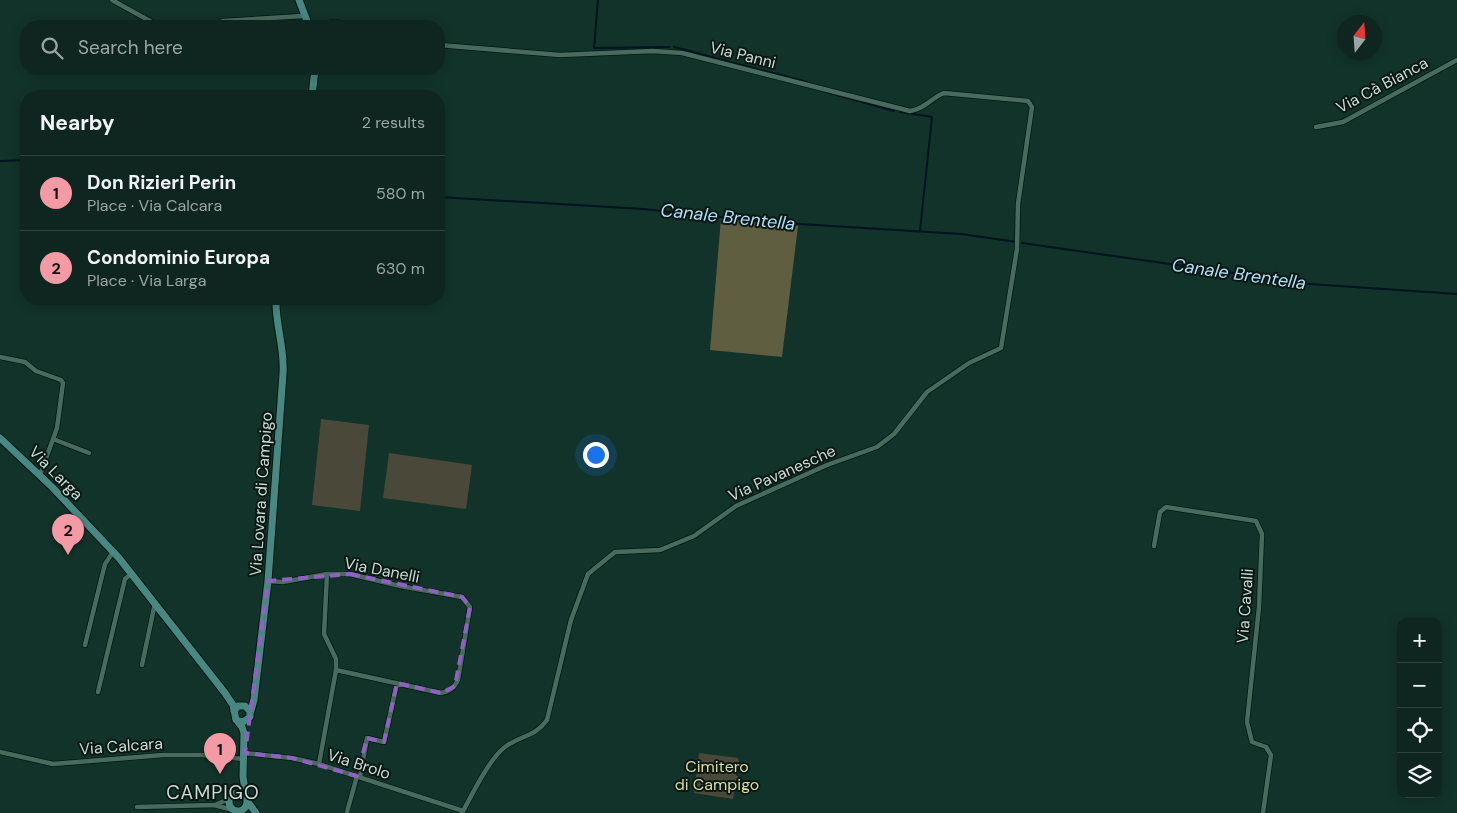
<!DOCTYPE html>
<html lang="en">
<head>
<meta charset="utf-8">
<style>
	:root { --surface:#0e261f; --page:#1c322c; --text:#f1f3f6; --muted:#9ba5a4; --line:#2e433d; --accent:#f49aa5 }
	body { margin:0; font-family:"DM Sans",sans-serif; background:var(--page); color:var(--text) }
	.controls { position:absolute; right:15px; bottom:15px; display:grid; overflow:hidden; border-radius:10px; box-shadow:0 2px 12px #0003 }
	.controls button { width:45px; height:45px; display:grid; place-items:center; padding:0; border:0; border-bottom:1px solid var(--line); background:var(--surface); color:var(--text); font:25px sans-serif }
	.compass { position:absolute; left:1337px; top:15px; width:45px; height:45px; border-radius:50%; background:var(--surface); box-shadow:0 2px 12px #0003; rotate:17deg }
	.you { position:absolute; left:595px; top:454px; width:18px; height:18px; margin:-12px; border:4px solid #fff; border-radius:50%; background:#1a73e8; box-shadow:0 0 0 8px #1a73e833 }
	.badge { display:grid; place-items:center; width:32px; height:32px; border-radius:50%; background:var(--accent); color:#111; font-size:16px; font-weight:700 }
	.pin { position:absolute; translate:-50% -41px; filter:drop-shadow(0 1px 2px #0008) }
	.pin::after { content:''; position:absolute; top:26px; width:18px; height:15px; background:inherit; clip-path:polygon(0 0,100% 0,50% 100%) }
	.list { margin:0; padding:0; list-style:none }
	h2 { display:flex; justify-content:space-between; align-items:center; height:65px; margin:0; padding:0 20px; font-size:21px }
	h2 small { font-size:16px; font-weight:400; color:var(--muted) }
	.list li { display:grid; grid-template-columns:32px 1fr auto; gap:15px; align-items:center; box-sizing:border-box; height:75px; padding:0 20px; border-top:1px solid var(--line) }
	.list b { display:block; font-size:19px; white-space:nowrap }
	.list p { margin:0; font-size:16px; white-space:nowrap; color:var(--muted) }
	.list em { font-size:16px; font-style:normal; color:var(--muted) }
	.icon { flex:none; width:28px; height:28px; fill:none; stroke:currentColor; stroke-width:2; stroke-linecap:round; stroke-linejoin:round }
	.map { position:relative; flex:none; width:1457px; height:813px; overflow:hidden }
	.search { position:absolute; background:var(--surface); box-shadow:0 2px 12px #0003; left:20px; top:20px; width:425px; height:55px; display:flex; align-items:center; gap:12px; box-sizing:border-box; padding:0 18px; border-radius:20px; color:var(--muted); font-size:19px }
	.panel { position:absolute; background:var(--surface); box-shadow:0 2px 12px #0003; left:20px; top:90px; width:425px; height:215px; border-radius:20px }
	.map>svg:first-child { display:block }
	.green { fill:#4a4939 }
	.forest { fill:#5f5e41 }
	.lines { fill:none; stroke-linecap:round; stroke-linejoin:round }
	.stream { stroke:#00131e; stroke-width:2 }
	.street-casing { stroke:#001a11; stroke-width:6 }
	.secondary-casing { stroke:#001a11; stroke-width:9 }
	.street { stroke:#496a5e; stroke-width:4.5 }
	.secondary { stroke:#498782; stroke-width:7 }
	.marked { fill:none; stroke:#9260c5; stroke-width:4; stroke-dasharray:10 6; stroke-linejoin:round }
	.labels { text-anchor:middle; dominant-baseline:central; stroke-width:4; stroke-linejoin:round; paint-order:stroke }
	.street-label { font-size:16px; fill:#c9dbd4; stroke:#0a1813 }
	.park-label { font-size:16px; fill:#dad99f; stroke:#0a1813 }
	.water-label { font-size:18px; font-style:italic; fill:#b1dff9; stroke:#0a1813 }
	.quarter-label { font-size:19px; letter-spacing:1px; fill:#c9dbd4; stroke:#0a1813 }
</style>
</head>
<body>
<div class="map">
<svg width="1457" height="813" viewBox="0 0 1457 813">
	<rect width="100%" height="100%" fill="#123329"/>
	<!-- green -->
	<path class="green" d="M 321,419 L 369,425 L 360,511 L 312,505 Z
		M 389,453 L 472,465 L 466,509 L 383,498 Z
		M 699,753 L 738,758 L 740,765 L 738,765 L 736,776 L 738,776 L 738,780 L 736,780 L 733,799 L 694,793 Z"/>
	<!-- forest -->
	<path class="forest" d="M 721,218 L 798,226 L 782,357 L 710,350 Z"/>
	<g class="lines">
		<!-- stream -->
		<path class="stream" d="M 598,0 L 594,48 L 669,47
			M 674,47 L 807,82
			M 826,92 L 894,111
			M 900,112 L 932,117 L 920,231
			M 0,161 L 26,160
			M 439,197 L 643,209 L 767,222 L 961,234 L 1017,242
			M 1022,243 L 1310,284 L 1457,294"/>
		<defs>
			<path id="street" d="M 112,0 L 159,26
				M 209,26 L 223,21 L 303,16
				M 313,26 L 334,22 L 364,26
				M 439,45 L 560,55 L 653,51 L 682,53 L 910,111 C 925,109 931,98 944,93 L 1028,101 L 1032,107 L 1018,204 L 1017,249 L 1001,348 L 969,363 L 927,392 L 894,434 L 877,447 L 827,465 L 736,506 L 694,536 L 660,550 L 615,552 L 588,574 L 571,620 L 547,720 C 535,737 521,735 505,747 C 489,759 472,795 462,813
				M 1316,127 L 1343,122 L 1457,60
				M 0,357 L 25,362 L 36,371 L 61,380 L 63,383 L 57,428 L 40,475
				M 53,439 L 89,453
				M 1154,546 L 1160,512 L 1166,507 L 1256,521 L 1262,534 L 1259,607 L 1247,722 L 1252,742 L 1266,747 L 1271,755 L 1263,813
				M 268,581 L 283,582 L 327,574 L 350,574 L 400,586 L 462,597 L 470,607 L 458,680 C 454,688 450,691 441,693 L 336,670
				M 85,645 L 105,564 L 113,552
				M 142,665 L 155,603
				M 98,692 L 125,579 L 132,573
				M 0,752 L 53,764 L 163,755 L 202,755 L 244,759
				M 245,753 L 292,758 L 319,764 L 463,811
				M 319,764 L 336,670 L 336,659 L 324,634 L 327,574
				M 360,777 L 367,738 L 384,742 L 397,683
				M 217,804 L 229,799
				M 137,807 L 214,805 L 233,810
				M 347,812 L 357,776"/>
			<path id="secondary" d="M 299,0 L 309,26
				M 312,96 L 315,69
				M 0,438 L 52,487 L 119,558 L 225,693 L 233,705 L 236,720 L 243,722 L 250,717 L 250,711 L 245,706 L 238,706 L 234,711
				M 250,714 L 254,700 L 268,581 L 283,374 C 285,348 275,324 276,299
				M 238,722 L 242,727 L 244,733 L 243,777 L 246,796
				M229 802a9 9 0 1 1 18 0a9 9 0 1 1-18 0Z
				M 248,802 L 256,813"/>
		</defs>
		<!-- street casing -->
		<use href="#street" class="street-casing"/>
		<!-- secondary casing -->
		<use href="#secondary" class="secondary-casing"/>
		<!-- street -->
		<use href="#street" class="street"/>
		<!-- secondary -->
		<use href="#secondary" class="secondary"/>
	</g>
	<!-- marked area -->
	<path class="marked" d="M 350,574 L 462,597 L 470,607 L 455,686 L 441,693 L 397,683 L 384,742 L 367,738 L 357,776 L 292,758 L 245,753 L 268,581 Z"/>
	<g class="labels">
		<!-- street labels -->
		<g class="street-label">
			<text transform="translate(743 55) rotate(14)">Via Panni</text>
			<text transform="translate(1382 85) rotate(-28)">Via Cà Bianca</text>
			<text transform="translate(56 473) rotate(45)">Via Larga</text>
			<text transform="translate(782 473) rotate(-24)">Via Pavanesche</text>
			<text transform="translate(261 494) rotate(-86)">Via Lovara di Campigo</text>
			<text transform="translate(382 570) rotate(11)">Via Danelli</text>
			<text transform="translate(1245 606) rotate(-86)">Via Cavalli</text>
			<text transform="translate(121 746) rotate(-4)">Via Calcara</text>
			<text transform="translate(359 764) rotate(18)">Via Brolo</text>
		</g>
		<!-- park labels -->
		<g class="park-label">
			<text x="717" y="766">Cimitero<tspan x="717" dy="18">di Campigo</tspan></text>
		</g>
		<!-- water labels -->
		<g class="water-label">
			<text transform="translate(728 217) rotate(6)">Canale Brentella</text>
			<text transform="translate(1239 274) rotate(8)">Canale Brentella</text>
		</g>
		<!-- quarter labels -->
		<g class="quarter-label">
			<text x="213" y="792">CAMPIGO</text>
		</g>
	</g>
</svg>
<div class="controls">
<button>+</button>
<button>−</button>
<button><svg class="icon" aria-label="locate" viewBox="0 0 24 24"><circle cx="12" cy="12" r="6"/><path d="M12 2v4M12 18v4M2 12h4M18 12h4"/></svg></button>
<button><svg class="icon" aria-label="layers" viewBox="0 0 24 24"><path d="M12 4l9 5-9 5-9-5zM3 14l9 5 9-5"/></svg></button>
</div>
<svg class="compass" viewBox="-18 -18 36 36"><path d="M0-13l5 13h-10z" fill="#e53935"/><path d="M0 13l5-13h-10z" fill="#9ba5a4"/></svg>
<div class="you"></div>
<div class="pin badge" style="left:220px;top:774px">1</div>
<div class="pin badge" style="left:68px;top:555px">2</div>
<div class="search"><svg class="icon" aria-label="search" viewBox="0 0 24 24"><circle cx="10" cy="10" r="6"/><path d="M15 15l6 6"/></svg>Search here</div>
<section class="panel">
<h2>Nearby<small>2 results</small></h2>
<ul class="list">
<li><span class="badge">1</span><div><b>Don Rizieri Perin</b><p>Place · Via Calcara</p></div><em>580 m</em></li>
<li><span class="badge">2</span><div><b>Condominio Europa</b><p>Place · Via Larga</p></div><em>630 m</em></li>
</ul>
</section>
</div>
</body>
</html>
